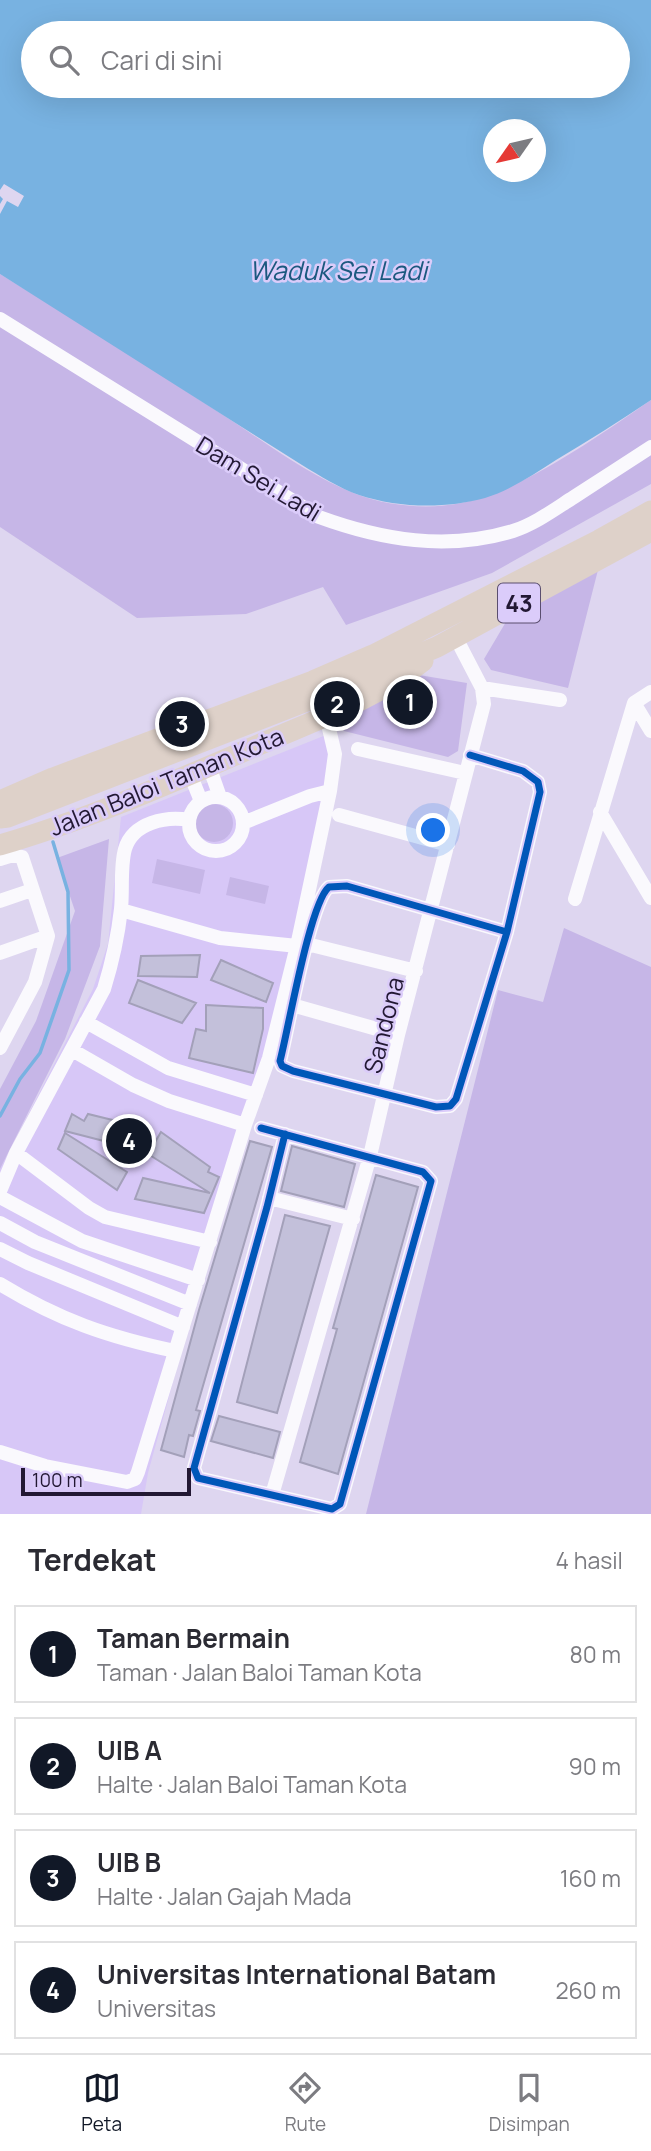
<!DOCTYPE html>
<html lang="id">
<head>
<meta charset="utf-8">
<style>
	:root { --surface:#fff; --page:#f7f7f7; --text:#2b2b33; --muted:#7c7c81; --line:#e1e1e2; --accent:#111827 }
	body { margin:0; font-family:Manrope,sans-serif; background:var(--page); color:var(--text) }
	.compass { position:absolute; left:483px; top:119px; width:63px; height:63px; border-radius:50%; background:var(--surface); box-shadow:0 7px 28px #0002; rotate:236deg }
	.scale { position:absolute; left:21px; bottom:18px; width:170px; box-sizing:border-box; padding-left:7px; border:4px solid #221833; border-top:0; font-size:19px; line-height:24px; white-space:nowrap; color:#221833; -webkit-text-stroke:5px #dbccfa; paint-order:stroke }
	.you { position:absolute; left:434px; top:831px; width:24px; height:24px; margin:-18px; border:5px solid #fff; border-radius:50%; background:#1a73e8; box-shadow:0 0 0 10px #1a73e833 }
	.badge { display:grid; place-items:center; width:46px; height:46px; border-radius:50%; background:var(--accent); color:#fff; font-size:23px; font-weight:700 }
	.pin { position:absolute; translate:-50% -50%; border:4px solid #fff; box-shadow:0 2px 7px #0006 }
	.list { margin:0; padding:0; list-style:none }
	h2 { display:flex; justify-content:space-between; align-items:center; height:91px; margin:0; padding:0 28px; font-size:30px }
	h2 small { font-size:23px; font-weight:400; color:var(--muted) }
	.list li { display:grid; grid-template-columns:46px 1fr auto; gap:21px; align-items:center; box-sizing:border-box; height:98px; margin:0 14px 14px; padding:0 14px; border:2px solid var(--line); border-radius:0px }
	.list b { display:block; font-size:26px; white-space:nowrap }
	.list p { margin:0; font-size:23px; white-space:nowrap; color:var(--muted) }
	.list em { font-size:23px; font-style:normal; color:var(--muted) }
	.icon { flex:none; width:38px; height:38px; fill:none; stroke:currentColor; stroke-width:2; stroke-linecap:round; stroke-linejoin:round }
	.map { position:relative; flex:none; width:651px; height:1514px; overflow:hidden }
	.search { position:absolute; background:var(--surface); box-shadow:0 7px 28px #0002; left:21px; right:21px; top:21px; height:77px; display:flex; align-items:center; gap:18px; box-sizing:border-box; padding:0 24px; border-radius:38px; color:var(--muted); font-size:26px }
	.sheet { height:539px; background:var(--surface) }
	nav { display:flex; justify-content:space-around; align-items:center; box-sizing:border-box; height:98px; border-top:2px solid var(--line); background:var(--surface); font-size:19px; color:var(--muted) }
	nav a { display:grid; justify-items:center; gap:4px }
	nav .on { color:var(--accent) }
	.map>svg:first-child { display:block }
	.built { fill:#d7c7f7 }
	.green { fill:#c6b6e7 }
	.water { fill:#78b2e1; fill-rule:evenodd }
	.pier { fill:#ded6f0 }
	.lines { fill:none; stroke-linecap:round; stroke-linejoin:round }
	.stream { stroke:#78b2e1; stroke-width:3.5 }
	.building { fill:#c3c0da; stroke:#a3a0b9; stroke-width:2 }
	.minor { stroke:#faf9fd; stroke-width:14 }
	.highway { stroke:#ded1c9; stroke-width:21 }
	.cycleway-casing { stroke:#dbccfa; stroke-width:11 }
	.cycleway { stroke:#0057b8; stroke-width:7 }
	.labels { text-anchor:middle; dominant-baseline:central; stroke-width:5; stroke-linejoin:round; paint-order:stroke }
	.shield { fill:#dbccfa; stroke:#5a4e6f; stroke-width:2 }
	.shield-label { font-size:23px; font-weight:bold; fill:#221833 }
	.street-label { font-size:24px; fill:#221833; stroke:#dbccfa }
	.water-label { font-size:26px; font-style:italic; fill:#1b597f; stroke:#dbccfa }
</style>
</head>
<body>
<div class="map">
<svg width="651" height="1514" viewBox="0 0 651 1514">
	<rect width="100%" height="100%" fill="#ded6f0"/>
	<!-- built -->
	<path class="built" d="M 331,733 L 317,859 L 148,1473 L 141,1514 L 0,1514 L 0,1169 L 93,989 L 108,944 L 121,817 Z"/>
	<!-- green -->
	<path class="green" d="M 0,274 C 74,319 147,366 220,413 C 264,441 307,475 356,494 C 387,506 428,510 461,503 C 522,491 600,435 651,400 L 651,484 L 492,573 L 346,625 L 323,587 L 246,614 L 137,618 L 0,527 Z
		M 599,566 L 568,688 L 491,670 L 484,659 L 510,615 Z
		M 419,675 L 467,683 L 458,751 L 448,757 L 344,731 L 349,711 Z
		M195 823a19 19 0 1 1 38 0a19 19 0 1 1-38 0Z
		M 109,839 L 100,946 L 65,1039 L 0,1169 L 0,1089 L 36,1021 L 75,911 L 57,858 Z
		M 157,859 L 205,870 L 200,894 L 152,883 Z
		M 230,877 L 269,886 L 265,904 L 226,895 Z
		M 564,928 L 651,967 L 651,1514 L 366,1514 L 498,990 L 543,1002 Z"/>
	<!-- water -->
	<path class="water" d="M 0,0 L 651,0 L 651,400 C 620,421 588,441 556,460 C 534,474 511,490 485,498 C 445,509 398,508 359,495 C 339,488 320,476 302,465 L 0,274 ZM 33,33 L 618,33 L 618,86 L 33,86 ZM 494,130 L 536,130 L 536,172 L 494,172 Z"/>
	<!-- pier -->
	<path class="pier" d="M 4,184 L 24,196 L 18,207 L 7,201 L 0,214 L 0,204 L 3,199 L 0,196 L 0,190 Z"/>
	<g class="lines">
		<!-- stream -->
		<path class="stream" d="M 0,1116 L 20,1079 L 40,1053 L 69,970 L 68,892 L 53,842"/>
	</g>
	<!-- building -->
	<path class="building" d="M 200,955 L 197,977 L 138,976 L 141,956 Z
		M 221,960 L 273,983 L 266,1002 L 211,980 Z
		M 138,980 L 196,1003 L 182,1023 L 129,1003 Z
		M 206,1005 L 263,1008 L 263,1029 L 253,1073 L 189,1058 L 196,1029 L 206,1031 Z
		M 72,1114 L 84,1121 L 88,1114 L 141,1127 L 135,1149 L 65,1131 Z
		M 161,1132 L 210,1167 L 208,1172 L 219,1177 L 204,1213 L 135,1199 L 143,1178 L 210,1193 L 148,1154 Z
		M 65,1133 L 127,1172 L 117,1190 L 58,1149 Z
		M 250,1141 L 272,1147 L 196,1410 L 200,1411 L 193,1436 L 189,1435 L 184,1457 L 161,1450 L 199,1310 Z
		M 292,1146 L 355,1164 L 344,1207 L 281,1191 Z
		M 376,1175 L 418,1187 L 338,1474 L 300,1462 L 337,1329 L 333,1328 Z
		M 285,1215 L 330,1226 L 277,1413 L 237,1402 Z
		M 219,1416 L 280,1432 L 273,1458 L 211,1441 Z"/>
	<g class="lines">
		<!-- minor -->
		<path class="minor" d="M 0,319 L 319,517 C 382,540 447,551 513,531 C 535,524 555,509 574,497 C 600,480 625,464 651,447
			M 482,688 L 560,700
			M 634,703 L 651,731
			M 326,716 L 335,754 L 330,791
			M 358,749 L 465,773
			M 470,755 L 523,771 L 538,782 L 540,792 L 507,932 L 456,1099 L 450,1106 L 436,1107 L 293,1071 L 282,1066 L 280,1061 C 288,1031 310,902 329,887 L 347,886 L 507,932
			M 209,766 L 220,797
			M 190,774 L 201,801
			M189 824a27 27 0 1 1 54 0a27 27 0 1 1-54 0Z
			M 600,812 L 651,898
			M 339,815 L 448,845
			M 0,859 L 13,855 L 22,857 L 48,936 L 35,982 L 0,1048
			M 575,899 L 634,703 L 651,692
			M 0,901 L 32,890
			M 121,910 L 220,938 L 297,946
			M 307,944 L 416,971
			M 0,953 L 48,936
			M 292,1005 L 398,1035
			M 86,1022 L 168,1068 L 256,1095
			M 72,1050 L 133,1085 L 169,1101 L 245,1125
			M 261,1128 L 423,1172 L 431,1181 L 340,1504 L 332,1509 L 198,1478 L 194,1468 L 267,1207 L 285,1134
			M 16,1153 L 89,1208 L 105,1217 L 210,1242
			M 0,1191 L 16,1153 L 104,989 C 112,963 118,936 121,909 C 123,890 120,867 125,849 C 133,822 167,816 189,820
			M 0,1197 L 82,1241 L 198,1280
			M 269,1198 L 353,1219
			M 0,1223 L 35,1242 L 190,1304
			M 0,1249 L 28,1263 L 183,1327
			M 0,1284 C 59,1320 108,1337 175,1351
			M 0,1452 L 45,1466 L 127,1482 L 135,1479 L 138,1472 L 245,1125 L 269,1058 L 297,946 L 330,791 L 310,796 L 243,823
			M 272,1495 L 370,1156 L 398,1035 L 484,704 L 482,688 L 456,638"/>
		<!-- highway -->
		<path class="highway" d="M 0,801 L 53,778 L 313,681 L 373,655 L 599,540 L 651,511
			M 0,818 L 8,817 L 322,695 L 437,647 L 651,531
			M 0,845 C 90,819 177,780 263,743 C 318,719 376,699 423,661"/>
		<defs>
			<path id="cycleway" d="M 470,755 L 523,771 L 538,782 L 540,792 L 507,932 L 456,1099 L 450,1106 L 436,1107 L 293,1071 L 282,1066 L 280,1061 C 288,1031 310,902 329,887 L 347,886 L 507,932
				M 261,1128 L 423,1172 L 431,1181 L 340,1504 L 332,1509 L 198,1478 L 194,1468 L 267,1207 L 285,1134"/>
		</defs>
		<!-- cycleway casing -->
		<use href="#cycleway" class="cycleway-casing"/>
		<!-- cycleway -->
		<use href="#cycleway" class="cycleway"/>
	</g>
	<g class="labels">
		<!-- shield labels -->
		<rect class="shield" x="498" y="583.5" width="42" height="39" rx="5"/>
		<g class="shield-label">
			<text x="519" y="603">43</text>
		</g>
		<!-- street labels -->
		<g class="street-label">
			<text transform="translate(259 478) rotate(31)">Dam Sei.Ladi</text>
			<text transform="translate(166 781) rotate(-22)">Jalan Baloi Taman Kota</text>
			<text transform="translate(383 1025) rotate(-76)">Sandona</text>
		</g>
		<!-- water labels -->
		<g class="water-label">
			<text x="338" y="270">Waduk Sei Ladi</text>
		</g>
	</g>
</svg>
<svg class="compass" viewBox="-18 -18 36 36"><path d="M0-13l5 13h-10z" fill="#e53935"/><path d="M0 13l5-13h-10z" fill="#7c7c81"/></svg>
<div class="scale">100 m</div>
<div class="you"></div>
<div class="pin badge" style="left:410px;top:702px">1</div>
<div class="pin badge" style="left:337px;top:704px">2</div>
<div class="pin badge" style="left:182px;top:724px">3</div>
<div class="pin badge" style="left:129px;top:1141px">4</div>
<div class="search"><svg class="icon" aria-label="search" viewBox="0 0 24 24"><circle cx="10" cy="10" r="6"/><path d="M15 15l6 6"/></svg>Cari di sini</div>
</div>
<section class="sheet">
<h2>Terdekat<small>4 hasil</small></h2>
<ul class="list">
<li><span class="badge">1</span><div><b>Taman Bermain</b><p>Taman · Jalan Baloi Taman Kota</p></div><em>80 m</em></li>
<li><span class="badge">2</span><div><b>UIB A</b><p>Halte · Jalan Baloi Taman Kota</p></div><em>90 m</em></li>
<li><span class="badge">3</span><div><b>UIB B</b><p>Halte · Jalan Gajah Mada</p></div><em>160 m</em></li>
<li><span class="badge">4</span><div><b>Universitas International Batam</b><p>Universitas</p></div><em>260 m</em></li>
</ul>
</section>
<nav>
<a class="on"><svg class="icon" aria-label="map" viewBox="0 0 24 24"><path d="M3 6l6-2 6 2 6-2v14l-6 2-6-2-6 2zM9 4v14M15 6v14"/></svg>Peta</a>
<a><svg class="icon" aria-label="directions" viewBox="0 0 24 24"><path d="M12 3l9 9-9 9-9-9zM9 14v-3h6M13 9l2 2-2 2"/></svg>Rute</a>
<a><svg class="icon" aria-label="saved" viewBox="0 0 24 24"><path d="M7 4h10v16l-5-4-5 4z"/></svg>Disimpan</a>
</nav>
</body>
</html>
